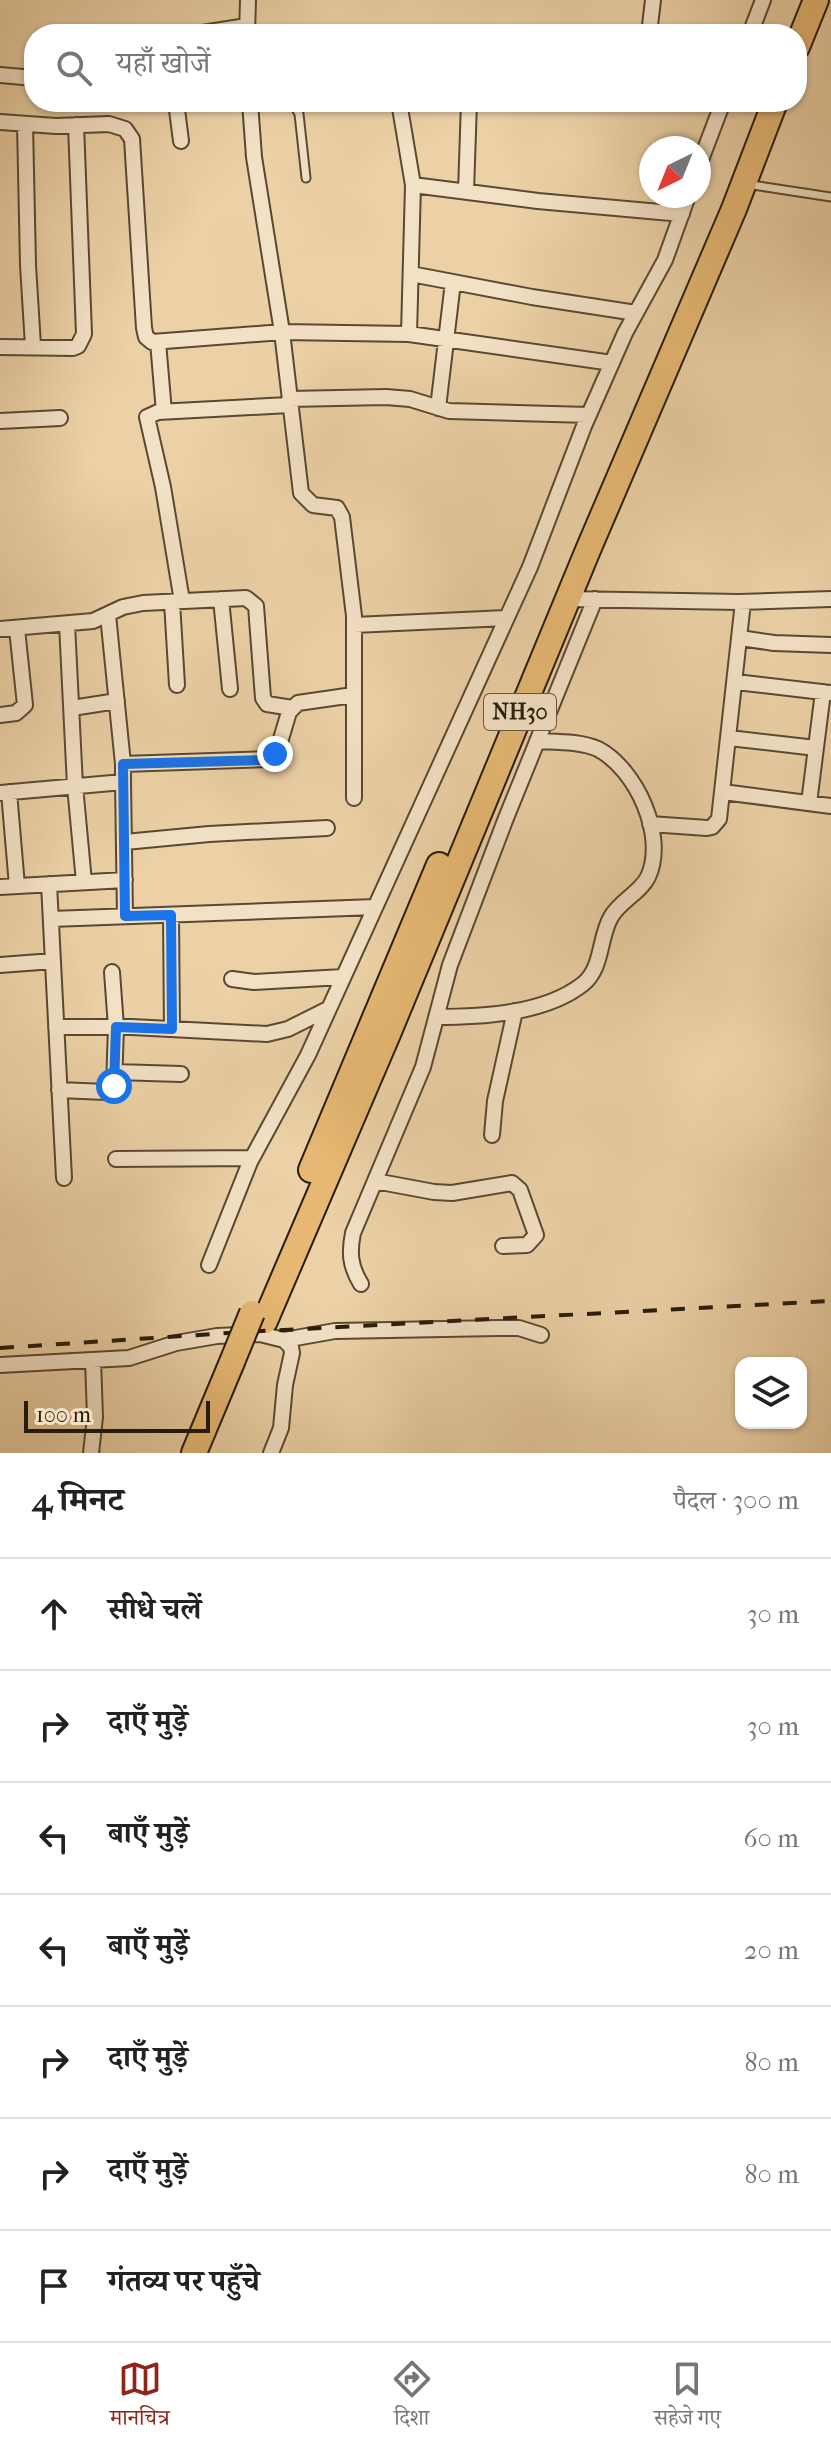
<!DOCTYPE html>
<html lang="hi">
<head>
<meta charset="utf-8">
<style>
	:root { --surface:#fff; --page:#f2f2f2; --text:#222; --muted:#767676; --line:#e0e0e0; --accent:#8f2418 }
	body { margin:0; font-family:"IM FELL French Canon","Noto Serif Devanagari",serif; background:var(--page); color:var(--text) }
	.controls { position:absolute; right:24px; bottom:24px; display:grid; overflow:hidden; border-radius:16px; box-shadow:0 2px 6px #0004 }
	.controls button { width:72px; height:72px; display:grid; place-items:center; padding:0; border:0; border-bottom:2px solid var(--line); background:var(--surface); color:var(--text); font:40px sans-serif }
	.compass { position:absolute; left:639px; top:136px; width:72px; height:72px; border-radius:50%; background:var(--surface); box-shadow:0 2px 6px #0004; rotate:223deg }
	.scale { position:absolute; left:24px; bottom:20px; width:186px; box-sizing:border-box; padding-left:8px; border:4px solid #281c0c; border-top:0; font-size:22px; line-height:28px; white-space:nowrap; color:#281c0c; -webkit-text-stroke:6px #f3e1c5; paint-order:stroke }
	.stop { position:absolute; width:24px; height:24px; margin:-18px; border:6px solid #1a73e8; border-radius:50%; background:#fff }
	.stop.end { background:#1a73e8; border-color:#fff; box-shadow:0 2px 8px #0008 }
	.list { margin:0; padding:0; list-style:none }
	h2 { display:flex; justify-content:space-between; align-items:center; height:104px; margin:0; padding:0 32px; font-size:34px }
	h2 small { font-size:26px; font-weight:400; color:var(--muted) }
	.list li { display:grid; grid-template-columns:52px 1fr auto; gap:24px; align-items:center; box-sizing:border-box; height:112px; padding:0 32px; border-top:2px solid var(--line) }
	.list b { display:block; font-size:30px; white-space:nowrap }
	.list em { font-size:26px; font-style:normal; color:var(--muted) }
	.icon { flex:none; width:44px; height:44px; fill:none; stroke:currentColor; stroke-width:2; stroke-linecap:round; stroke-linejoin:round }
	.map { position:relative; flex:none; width:831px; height:1453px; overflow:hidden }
	.search { position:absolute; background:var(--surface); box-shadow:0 2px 6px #0004; left:24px; right:24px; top:24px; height:88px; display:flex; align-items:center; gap:20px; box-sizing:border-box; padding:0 28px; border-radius:32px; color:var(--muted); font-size:30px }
	.sheet { height:888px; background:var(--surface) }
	nav { display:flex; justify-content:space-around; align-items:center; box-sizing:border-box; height:112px; border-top:2px solid var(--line); background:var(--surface); font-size:22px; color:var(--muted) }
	nav a { display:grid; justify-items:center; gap:4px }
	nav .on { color:var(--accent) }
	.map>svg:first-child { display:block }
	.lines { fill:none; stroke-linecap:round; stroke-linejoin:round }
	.service-casing { stroke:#594932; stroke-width:11 }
	.minor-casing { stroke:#594932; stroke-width:18 }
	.trunk-casing { stroke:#281c0c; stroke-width:28 }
	.service { stroke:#f3e1c5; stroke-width:7 }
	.minor { stroke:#f3e1c5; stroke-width:14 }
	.trunk { stroke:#e6b873; stroke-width:24 }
	.rail { stroke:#281c0c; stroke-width:4; stroke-dasharray:14 14; stroke-linecap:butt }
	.trunk-bridge-casing { stroke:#281c0c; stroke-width:28; stroke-linecap:butt }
	.trunk-bridge { stroke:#e6b873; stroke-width:24 }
	.route { stroke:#1a73e8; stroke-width:10 }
	.labels { text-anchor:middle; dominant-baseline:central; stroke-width:6; stroke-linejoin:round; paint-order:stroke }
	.shield { fill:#f3e1c5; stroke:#655744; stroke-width:2 }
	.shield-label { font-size:22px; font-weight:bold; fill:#281c0c }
</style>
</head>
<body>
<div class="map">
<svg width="831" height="1453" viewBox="0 0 831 1453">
	<rect width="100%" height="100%" fill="#ecd1a6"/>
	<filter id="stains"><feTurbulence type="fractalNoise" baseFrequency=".0025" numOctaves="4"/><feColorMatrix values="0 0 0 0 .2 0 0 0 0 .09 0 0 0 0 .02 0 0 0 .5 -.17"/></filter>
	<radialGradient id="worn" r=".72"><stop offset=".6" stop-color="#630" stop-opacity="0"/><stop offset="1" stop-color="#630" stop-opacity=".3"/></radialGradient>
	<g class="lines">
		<defs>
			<path id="service" d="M 292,102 L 299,114 L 306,178
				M 746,184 L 831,197"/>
			<path id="minor" d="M 196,34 L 247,26
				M 247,34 L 248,0
				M 649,34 L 653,0
				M 750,34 L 763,0
				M 0,75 L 34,78
				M 176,102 L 181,141
				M 250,102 L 254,157 L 282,332 L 301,493 L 313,505 L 337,508 L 342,517 L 354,616 L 354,798
				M 399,102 L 413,185 L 409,334
				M 0,122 L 56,126 L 109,124 L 125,129 L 132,139 L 144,328 L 146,337 L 152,342 L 282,332 L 409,334 L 612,363
				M 25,124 L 28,265 L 33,346
				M 699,165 L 723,102
				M 413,185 L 538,201 L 682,214
				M 466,192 L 469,102
				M 411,274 L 532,297 L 636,313
				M 158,342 L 164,412
				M 0,347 L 73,348 L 78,346 L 84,334 L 76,125
				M 289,399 L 386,397 L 410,399 L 449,411 L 589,415
				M 438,408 L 453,282
				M 0,421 L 60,418
				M 221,599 L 230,689
				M 567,599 L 739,602 L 831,599
				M 182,601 L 163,487 L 147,417 L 158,412 L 289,405
				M 172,602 L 177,685
				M 108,615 L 123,764
				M 67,624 L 75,786 L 84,882
				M 354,625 L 506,618
				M 0,629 L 93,621 L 123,607 L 143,603 L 246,598 L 256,606 L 263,698 L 267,704 L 292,708
				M 740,638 L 774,643 L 831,645
				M 736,682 L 831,693
				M 72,708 L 117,701
				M 0,715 L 16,713 L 25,705 L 17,629
				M 729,738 L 816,748
				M 123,782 L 125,916
				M 9,792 L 17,886
				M 723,792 L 831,806
				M 0,793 L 123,782 L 123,764 L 270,759 L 278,749 L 289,712 L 298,703 L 353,695
				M 809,803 L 823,692
				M 650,824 L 707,828 L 712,827 L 719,819 L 743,602
				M 125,842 L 209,834 L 327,828
				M 49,884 L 64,1178
				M 0,887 L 125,880
				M 171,915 L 172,1029
				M 51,919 L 375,907
				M 0,965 L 53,961
				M 232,979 L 254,982 L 343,977
				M 436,1017 C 482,1017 545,1014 583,984 C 603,968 599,937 611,917 C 620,901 640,893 648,877 C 667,836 636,769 598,749 C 580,741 556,742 537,741
				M 56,1027 L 132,1027 L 267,1034 L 288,1029 L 328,1009
				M 115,1072 L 181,1074
				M 59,1090 L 106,1092 L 114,1086 L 116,1027 L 112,972
				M 492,1135 L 495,1101 L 515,1011
				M 116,1159 L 252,1158
				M 375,1181 L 434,1192 L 452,1193 L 512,1183 L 520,1190 L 536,1235 L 527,1245 L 503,1246
				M 209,1265 L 250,1162 L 308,1055 L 530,567 L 584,426 L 625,333 L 665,260 L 688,196
				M 361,1284 C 350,1266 349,1253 353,1233 L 423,1067 L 450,965 L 506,818 L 595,599
				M 284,1340 L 335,1331 L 499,1328 L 519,1328 L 541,1335
				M 0,1365 L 129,1358 L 176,1343 L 217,1336 L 260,1334 L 284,1340 L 291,1347 L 292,1353 L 285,1385 L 281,1428 L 271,1453
				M 91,1453 L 95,1417 L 93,1360"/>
			<path id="trunk" d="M 797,47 L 816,0
				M 311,1170 L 439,865
				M 265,1321 L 388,1034 L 588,550 L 734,209 L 775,102
				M 194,1453 L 232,1362"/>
		</defs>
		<!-- service casing -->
		<use href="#service" class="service-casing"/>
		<!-- minor casing -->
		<use href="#minor" class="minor-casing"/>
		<!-- trunk casing -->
		<use href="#trunk" class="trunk-casing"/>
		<!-- service -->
		<use href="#service" class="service"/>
		<!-- minor -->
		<use href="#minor" class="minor"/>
		<!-- trunk -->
		<use href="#trunk" class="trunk"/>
		<!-- rail -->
		<path class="rail" d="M 0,1348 L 244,1332 L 831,1301"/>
		<defs>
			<path id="trunk-bridge" d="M 232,1362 L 252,1313"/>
		</defs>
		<!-- trunk-bridge casing -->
		<use href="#trunk-bridge" class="trunk-bridge-casing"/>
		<!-- trunk-bridge -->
		<use href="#trunk-bridge" class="trunk-bridge"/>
	</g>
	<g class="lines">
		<!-- route -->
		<path class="route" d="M 114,1086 L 116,1027 L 172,1029 L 171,915 L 125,916 L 123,764 L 264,760 L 275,754"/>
	</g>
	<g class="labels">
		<!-- shield labels -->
		<rect class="shield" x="484" y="694" width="72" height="36" rx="6"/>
		<g class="shield-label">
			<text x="520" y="712">NH30</text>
		</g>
	</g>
	<rect width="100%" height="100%" filter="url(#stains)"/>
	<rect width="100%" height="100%" fill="url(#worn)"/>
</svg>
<div class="controls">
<button><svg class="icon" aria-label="layers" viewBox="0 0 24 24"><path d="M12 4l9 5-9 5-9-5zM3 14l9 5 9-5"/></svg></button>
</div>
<svg class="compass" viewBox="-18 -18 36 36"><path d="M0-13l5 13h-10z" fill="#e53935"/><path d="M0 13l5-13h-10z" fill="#767676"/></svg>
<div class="scale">100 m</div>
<div class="stop" style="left:114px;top:1086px"></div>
<div class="stop end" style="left:275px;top:754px"></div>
<div class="search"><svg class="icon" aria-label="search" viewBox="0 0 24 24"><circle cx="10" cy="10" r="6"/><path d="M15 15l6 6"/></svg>यहाँ खोजें</div>
</div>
<section class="sheet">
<h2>4 मिनट<small>पैदल · 300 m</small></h2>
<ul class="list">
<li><svg class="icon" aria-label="ahead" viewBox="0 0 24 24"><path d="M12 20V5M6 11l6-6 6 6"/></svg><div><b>सीधे चलें</b></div><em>30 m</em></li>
<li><svg class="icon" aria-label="right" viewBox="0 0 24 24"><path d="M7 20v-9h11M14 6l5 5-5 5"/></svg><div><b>दाएँ मुड़ें</b></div><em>30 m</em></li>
<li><svg class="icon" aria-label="left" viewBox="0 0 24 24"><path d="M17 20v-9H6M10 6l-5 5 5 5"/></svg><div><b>बाएँ मुड़ें</b></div><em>60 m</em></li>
<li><svg class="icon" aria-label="left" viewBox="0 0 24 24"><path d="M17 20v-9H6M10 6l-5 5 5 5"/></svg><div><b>बाएँ मुड़ें</b></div><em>20 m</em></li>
<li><svg class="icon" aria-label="right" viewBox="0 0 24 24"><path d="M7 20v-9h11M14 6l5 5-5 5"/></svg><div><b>दाएँ मुड़ें</b></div><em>80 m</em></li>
<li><svg class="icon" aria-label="right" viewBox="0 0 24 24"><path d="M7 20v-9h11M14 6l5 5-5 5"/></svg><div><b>दाएँ मुड़ें</b></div><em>80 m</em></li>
<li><svg class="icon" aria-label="arrive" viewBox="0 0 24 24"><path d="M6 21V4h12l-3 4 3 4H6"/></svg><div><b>गंतव्य पर पहुँचे</b></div></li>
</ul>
</section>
<nav>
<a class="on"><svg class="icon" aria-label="map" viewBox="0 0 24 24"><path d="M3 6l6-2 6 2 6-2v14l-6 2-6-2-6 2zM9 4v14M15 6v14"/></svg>मानचित्र</a>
<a><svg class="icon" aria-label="directions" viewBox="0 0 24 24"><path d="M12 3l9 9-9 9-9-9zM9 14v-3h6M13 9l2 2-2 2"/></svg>दिशा</a>
<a><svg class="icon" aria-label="saved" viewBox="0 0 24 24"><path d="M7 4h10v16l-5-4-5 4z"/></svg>सहेजे गए</a>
</nav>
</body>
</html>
